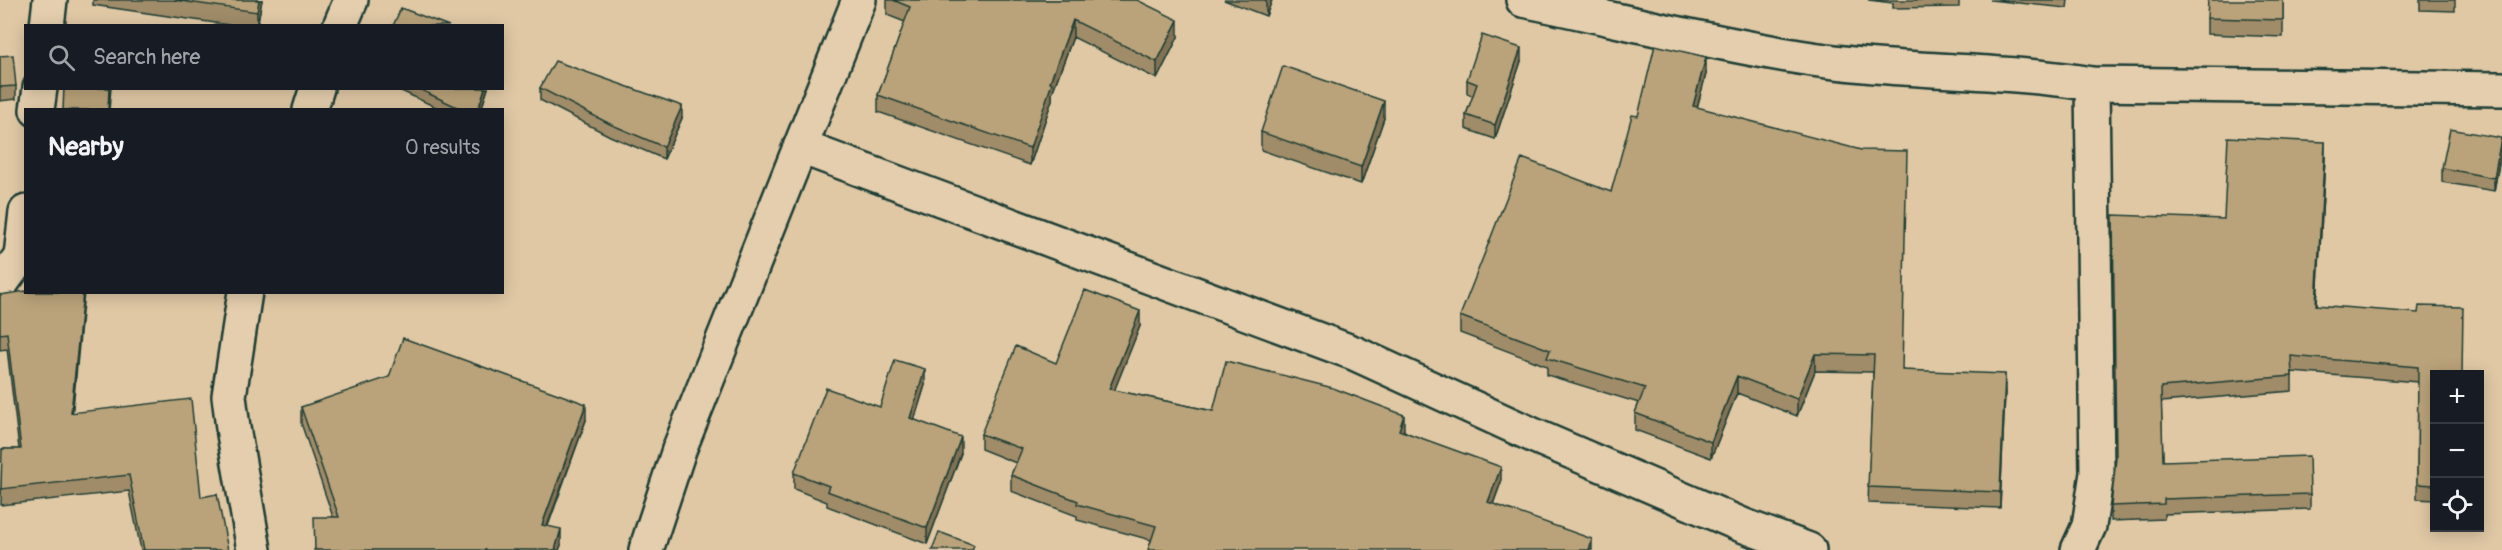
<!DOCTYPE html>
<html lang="en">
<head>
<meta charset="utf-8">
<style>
	:root { --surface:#171b24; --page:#242831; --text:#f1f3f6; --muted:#9ea1a6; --line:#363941 }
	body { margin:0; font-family:Pangolin,sans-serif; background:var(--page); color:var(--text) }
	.controls { position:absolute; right:18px; bottom:18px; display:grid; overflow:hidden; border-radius:0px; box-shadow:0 3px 15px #0003 }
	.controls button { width:54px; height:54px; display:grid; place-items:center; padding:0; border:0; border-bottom:2px solid var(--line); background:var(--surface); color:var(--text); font:30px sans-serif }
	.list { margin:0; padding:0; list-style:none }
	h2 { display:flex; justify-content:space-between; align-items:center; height:78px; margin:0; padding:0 24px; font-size:26px }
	h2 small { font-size:20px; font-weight:400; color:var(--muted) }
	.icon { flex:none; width:33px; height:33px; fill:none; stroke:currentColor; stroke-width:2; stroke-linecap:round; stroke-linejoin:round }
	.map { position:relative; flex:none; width:2502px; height:550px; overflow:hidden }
	.search { position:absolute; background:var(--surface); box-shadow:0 3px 15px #0003; left:24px; top:24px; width:480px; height:66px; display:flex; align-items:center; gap:15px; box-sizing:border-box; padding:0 21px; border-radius:0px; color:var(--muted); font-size:22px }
	.panel { position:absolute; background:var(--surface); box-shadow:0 3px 15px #0003; left:24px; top:108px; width:480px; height:186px; border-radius:0px }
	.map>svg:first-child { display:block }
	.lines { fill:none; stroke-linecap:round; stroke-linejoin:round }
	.minor-casing { stroke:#1f3d34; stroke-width:38 }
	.minor { stroke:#e4cead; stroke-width:33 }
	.wall { fill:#a08c69; stroke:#1f3d34; stroke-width:1.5 }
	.shaded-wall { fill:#827255; stroke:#1f3d34; stroke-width:1.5 }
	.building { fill:#baa37a; stroke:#1f3d34; stroke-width:1.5 }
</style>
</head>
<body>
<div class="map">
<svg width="2502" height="550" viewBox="0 0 2502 550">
	<rect width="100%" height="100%" fill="#e0c8a5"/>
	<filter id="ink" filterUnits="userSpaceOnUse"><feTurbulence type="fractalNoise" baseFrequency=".0167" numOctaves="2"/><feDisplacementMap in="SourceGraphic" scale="12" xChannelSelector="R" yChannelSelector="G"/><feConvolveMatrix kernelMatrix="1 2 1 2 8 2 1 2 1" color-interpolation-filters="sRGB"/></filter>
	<g filter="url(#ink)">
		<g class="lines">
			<defs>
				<path id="minor" d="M 1523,0 C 1615,19 1706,42 1799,57 C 1896,73 1995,68 2092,84 L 2502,89
					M 47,26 L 50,0
					M 340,26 L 351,0
					M 37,110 L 40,88
					M 310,110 L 317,88
					M 801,147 L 1354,353 L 1535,436 L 1742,525 L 1809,550
					M 0,285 L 21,256 L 26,212
					M 245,292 L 229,396 L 233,428 L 254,550
					M 646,550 L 679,450 L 859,0
					M 2078,550 L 2089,526 L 2097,473 L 2092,84"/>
			</defs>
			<!-- minor casing -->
			<use href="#minor" class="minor-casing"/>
			<!-- minor -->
			<use href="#minor" class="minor"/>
		</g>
		<!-- wall -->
		<path class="wall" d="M 93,0 L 262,0 L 257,26 L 236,26 L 93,5 Z
			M 887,0 L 1137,0 L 1178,37 L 1157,79 L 1073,37 L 1052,93 L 1052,100 L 1030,165 L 878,112 L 878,95 L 905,22 L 887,15 Z
			M 1224,0 L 1272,0 L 1266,16 Z
			M 1868,0 L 1959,0 L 1959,7 L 1893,8 L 1893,3 Z
			M 1990,0 L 2068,0 L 2067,8 Z
			M 2283,0 L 2283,37 L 2207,34 L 2207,18 Z
			M 2420,0 L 2455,0 L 2455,11 L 2420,10 Z
			M 0,56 L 16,86 L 16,99 L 0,101 Z
			M 1521,61 L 1495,139 L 1466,129 L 1466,115 L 1473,96 L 1467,93 L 1467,80 Z
			M 1706,74 L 1697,107 L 1903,370 L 2005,391 L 2000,508 L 1868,503 L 1873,372 L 1815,371 L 1797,416 L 1737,393 L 1711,458 L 1635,430 L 1635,413 L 1639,403 L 1547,375 L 1547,366 L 1460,333 L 1460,316 L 1611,192 L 1638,116 Z
			M 397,88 L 488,88 L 481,110 L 442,110 L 397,89 Z
			M 540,88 L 682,118 L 664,159 L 610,136 L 540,100 Z
			M 1384,118 L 1361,184 L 1261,150 L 1261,132 Z
			M 2501,152 L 2494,191 L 2442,182 L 2442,168 Z
			M 2325,157 L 2317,305 L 2434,375 L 2434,500 L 2417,499 L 2418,382 L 2292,372 L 2292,391 L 2161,402 L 2163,461 L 2310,494 L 2310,509 L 2164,514 L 2164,519 L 2111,521 L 2111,506 L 2224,219 Z
			M 0,295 L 73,413 L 201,497 L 228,550 L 141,550 L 129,491 L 1,505 L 2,449 L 19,449 L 7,349 L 0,350 Z
			M 1140,326 L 1114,390 L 1213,411 L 1404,430 L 1404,431 L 1501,482 L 1493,504 L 1592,550 L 1151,540 L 1077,520 L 1077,516 L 1011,491 L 1011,475 L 1016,463 L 981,449 L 981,434 L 1056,363 Z
			M 925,385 L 914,420 L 961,453 L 927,544 L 827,506 L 827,502 L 794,489 L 794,473 L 880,407 Z
			M 301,407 L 586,420 L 548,526 L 561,545 L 559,550 L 314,550 L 333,517 L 301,423 Z"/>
		<!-- shaded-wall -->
		<path class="shaded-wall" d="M 259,0 L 262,0 L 257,26 L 257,12 Z
			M 1266,0 L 1272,0 L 1266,16 Z
			M 1073,20 L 1073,37 L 1052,93 L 1052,100 L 1030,165 L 1030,148 L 1050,82 Z
			M 1178,20 L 1178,37 L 1157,79 L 1157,62 Z
			M 1521,48 L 1521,61 L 1495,139 L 1495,125 Z
			M 1706,57 L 1706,74 L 1693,123 L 1693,106 Z
			M 109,88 L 111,88 L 109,110 L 108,110 Z
			M 485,88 L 488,88 L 481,110 L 478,110 Z
			M 1384,101 L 1384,118 L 1361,184 L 1361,167 Z
			M 682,106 L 682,118 L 664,159 L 664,147 Z
			M 2501,138 L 2501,152 L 2494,191 L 2494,178 Z
			M 2325,142 L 2325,157 L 2316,320 L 2316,305 Z
			M 83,292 L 84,292 L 71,429 L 71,413 Z
			M 1140,311 L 1140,326 L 1109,404 L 1109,389 Z
			M 1815,354 L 1815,371 L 1797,416 L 1797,399 Z
			M 925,369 L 925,385 L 910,434 L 910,418 Z
			M 2005,374 L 2005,391 L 2000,508 L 2000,492 Z
			M 1737,376 L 1737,393 L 1711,458 L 1711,442 Z
			M 586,404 L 586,420 L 542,540 L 542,525 Z
			M 1404,415 L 1404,430 L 1399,445 L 1399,430 Z
			M 961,437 L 961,453 L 927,544 L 927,528 Z
			M 1501,467 L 1501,482 L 1488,518 L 1488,502 Z
			M 561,529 L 561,545 L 559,550 L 555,550 Z
			M 1592,539 L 1592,550 L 1589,550 Z"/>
		<!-- building -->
		<path class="building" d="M 174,0 L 259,0 L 257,12 Z
			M 893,0 L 1137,0 L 1178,20 L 1157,62 L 1073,20 L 1050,82 L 1052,83 L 1030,148 L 878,95 L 910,7 Z
			M 2208,0 L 2283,0 L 2283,20 L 2207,18 Z
			M 401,8 L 449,26 L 393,26 Z
			M 1482,35 L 1521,48 L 1495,125 L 1466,115 L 1477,84 L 1467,80 Z
			M 1655,45 L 1706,57 L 1693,106 L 1861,150 L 1907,151 L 1902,370 L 2005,374 L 2000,492 L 1868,487 L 1874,355 L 1815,354 L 1797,399 L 1737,376 L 1711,442 L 1635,413 L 1645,388 L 1547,358 L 1550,350 L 1460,316 L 1522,158 L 1611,192 L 1632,115 L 1638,116 Z
			M 13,55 L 16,86 L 0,87 L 0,56 Z
			M 555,61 L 682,106 L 664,147 L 610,124 L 540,88 Z
			M 1283,66 L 1384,101 L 1361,167 L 1261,132 Z
			M 64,88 L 109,88 L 108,110 L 63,110 Z
			M 417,88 L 485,88 L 478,110 L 463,110 Z
			M 2450,129 L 2501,138 L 2494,178 L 2442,168 Z
			M 2228,137 L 2325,142 L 2316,305 L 2418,313 L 2419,306 L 2463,307 L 2462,375 L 2434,375 L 2434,485 L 2417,484 L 2418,367 L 2291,356 L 2292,376 L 2161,387 L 2163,461 L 2309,456 L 2310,494 L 2164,499 L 2164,504 L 2111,506 L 2116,458 L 2113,215 L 2224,219 Z
			M 1085,290 L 1140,311 L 1109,389 L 1213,411 L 1226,361 L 1333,388 L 1404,415 L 1399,430 L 1501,467 L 1488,502 L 1592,539 L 1589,550 L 1148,550 L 1156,526 L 1077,504 L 1078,501 L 1011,475 L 1022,449 L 981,434 L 1016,346 L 1056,363 Z
			M 26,291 L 26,292 L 83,292 L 71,413 L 191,399 L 201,497 L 217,494 L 228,550 L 144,550 L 129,475 L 1,489 L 2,449 L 21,449 L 7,333 L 0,334 L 0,295 Z
			M 403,338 L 586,404 L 542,525 L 561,529 L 555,550 L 315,550 L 314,517 L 339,517 L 301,407 L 389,377 Z
			M 895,360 L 925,369 L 910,418 L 961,437 L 927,528 L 827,491 L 829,486 L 794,473 L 826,388 L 880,407 Z
			M 939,532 L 974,545 L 972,550 L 932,550 Z"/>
	</g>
</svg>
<div class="controls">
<button>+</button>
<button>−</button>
<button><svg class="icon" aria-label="locate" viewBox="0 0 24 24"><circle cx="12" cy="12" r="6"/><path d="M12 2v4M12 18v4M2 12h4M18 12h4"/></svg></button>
</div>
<div class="search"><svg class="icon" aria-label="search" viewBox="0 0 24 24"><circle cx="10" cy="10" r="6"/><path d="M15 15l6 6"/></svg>Search here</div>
<section class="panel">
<h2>Nearby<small>0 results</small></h2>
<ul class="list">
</ul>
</section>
</div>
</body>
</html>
